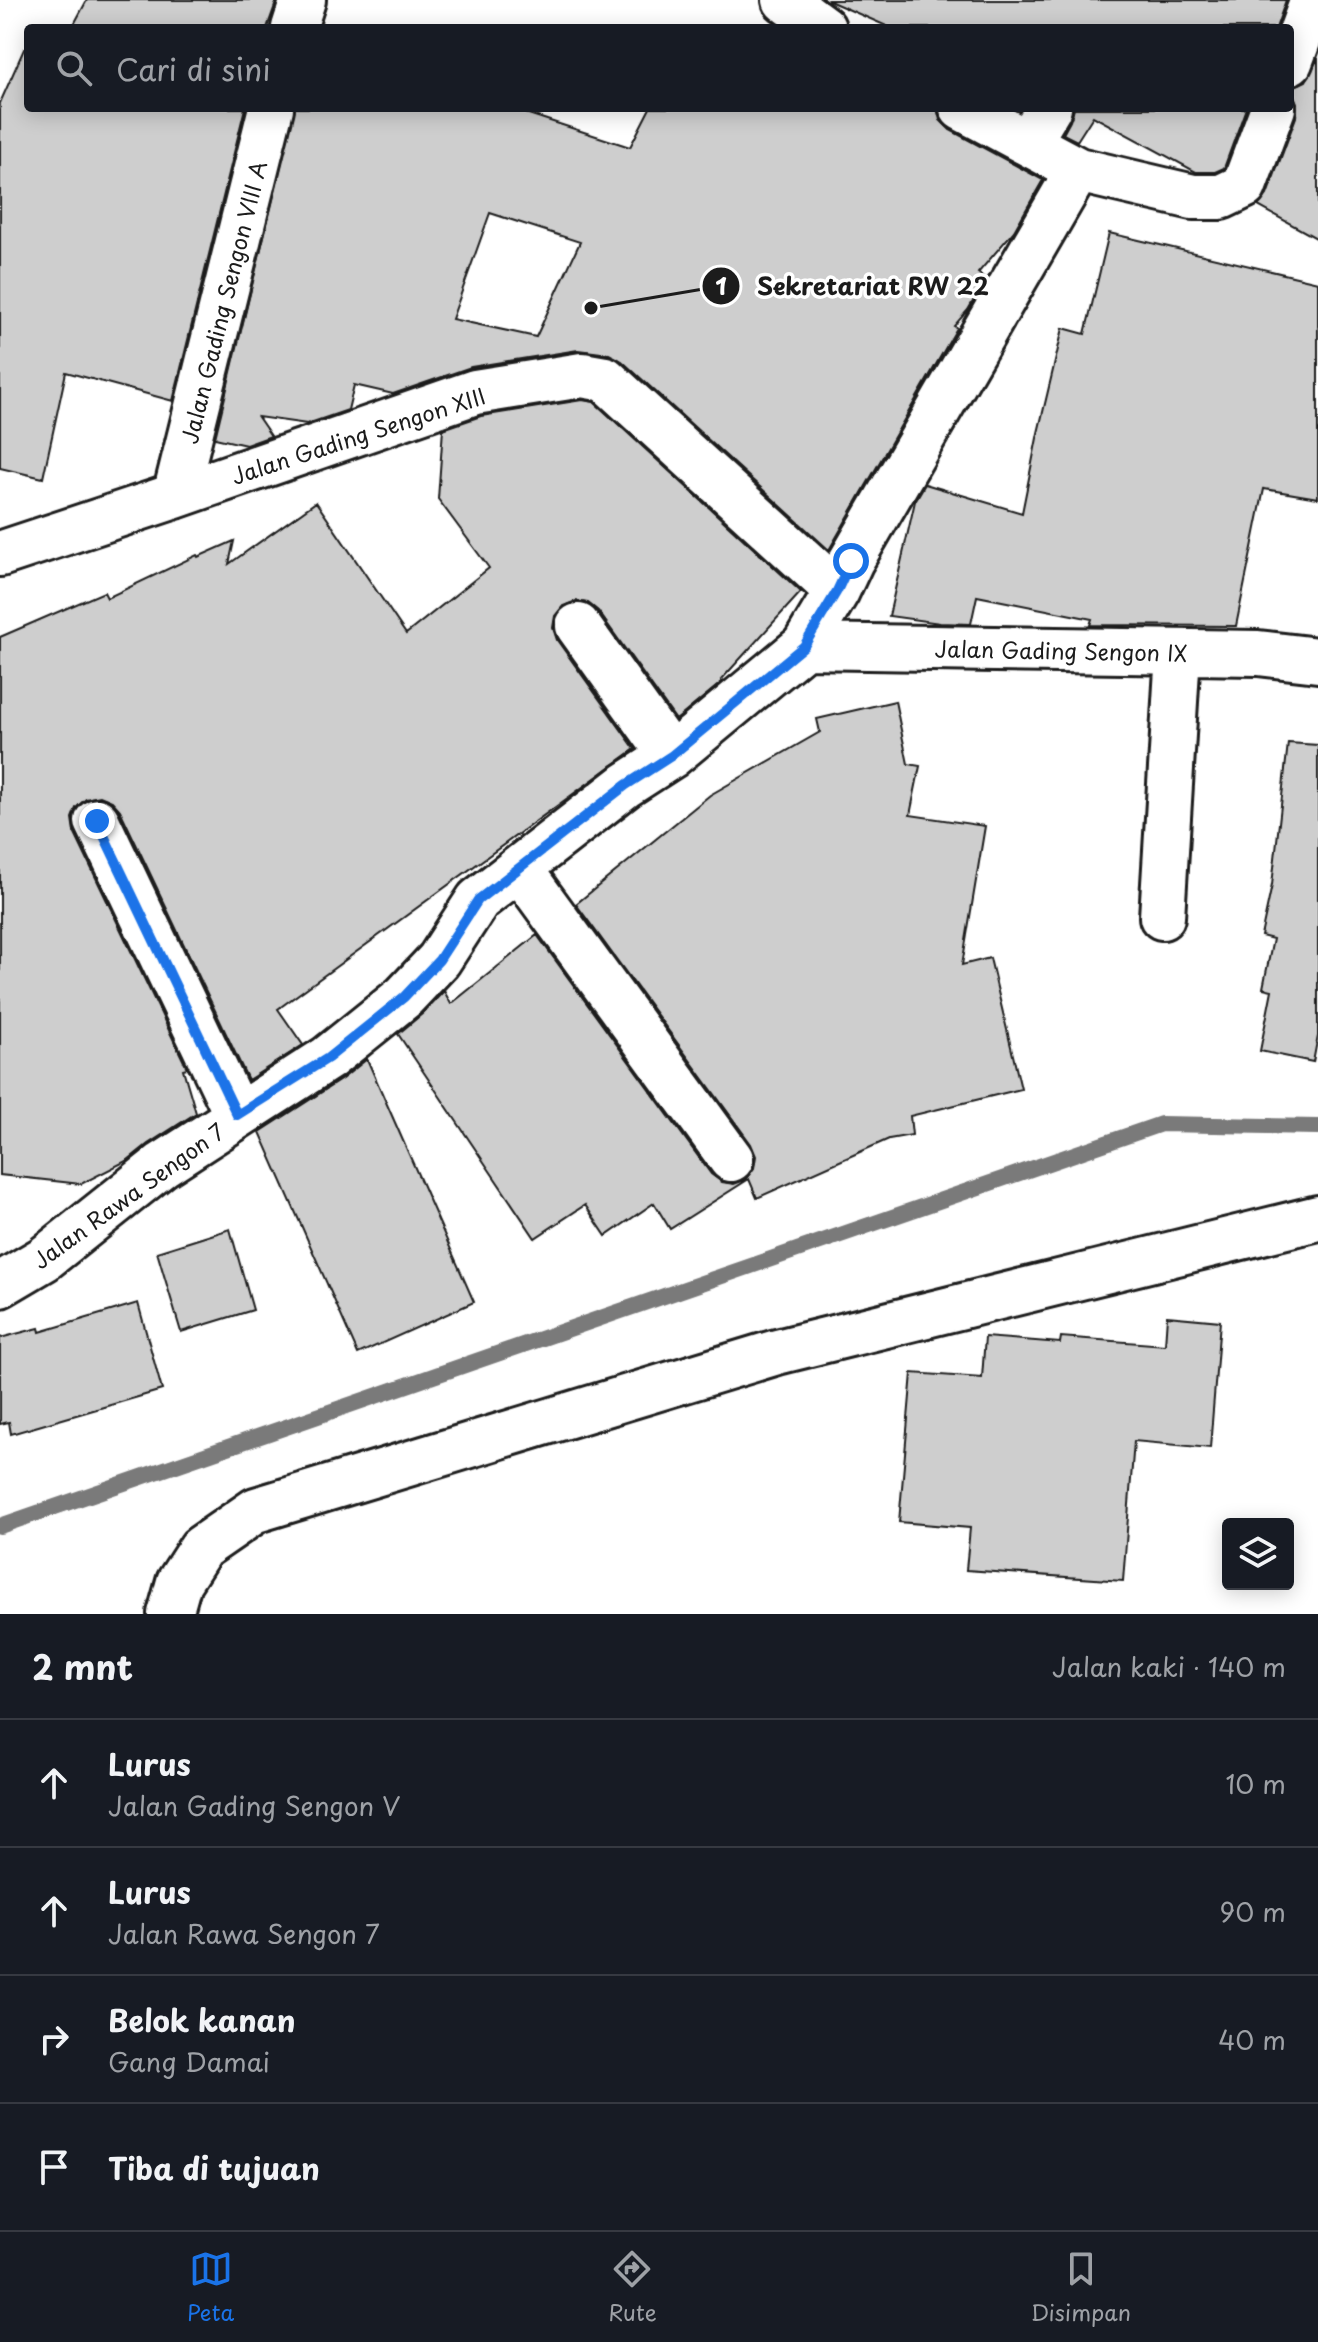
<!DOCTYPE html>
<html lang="id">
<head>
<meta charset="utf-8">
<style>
	:root { --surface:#171b24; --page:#242831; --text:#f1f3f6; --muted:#9ea1a6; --line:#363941; --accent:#1a73e8 }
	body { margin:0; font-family:"Playpen Sans",sans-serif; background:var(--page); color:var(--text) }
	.controls { position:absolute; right:24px; bottom:24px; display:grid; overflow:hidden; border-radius:8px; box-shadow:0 4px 20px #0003 }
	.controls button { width:72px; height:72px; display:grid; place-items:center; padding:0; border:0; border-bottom:2px solid var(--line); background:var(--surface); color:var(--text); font:40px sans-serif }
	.stop { position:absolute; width:24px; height:24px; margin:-18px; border:6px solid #1a73e8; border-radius:50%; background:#fff }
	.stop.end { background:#1a73e8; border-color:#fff; box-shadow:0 2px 8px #0008 }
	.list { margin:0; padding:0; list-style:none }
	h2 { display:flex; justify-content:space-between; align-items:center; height:104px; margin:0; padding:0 32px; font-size:34px }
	h2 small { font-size:26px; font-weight:400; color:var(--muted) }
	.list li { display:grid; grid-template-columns:52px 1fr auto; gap:24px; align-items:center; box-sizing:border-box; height:128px; padding:0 32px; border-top:2px solid var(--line) }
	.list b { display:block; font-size:30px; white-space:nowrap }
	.list p { margin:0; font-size:26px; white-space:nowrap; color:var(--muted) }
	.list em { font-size:26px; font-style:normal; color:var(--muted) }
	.icon { flex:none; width:44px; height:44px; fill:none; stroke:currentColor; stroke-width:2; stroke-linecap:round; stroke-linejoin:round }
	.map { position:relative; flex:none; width:1318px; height:1614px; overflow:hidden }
	.search { position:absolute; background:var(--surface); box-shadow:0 4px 20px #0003; left:24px; right:24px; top:24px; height:88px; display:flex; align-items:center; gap:20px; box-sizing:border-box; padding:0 28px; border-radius:8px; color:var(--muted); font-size:30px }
	.sheet { height:616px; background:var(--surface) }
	nav { display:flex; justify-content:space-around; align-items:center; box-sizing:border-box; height:112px; border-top:2px solid var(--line); background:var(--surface); font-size:22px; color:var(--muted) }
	nav a { display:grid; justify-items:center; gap:4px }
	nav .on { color:var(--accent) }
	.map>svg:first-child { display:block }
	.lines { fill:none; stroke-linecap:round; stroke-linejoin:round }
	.stream { stroke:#7a7a7a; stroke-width:16 }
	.building { fill:#cecece; stroke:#1c1c1c; stroke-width:2; fill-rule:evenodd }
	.minor-casing { stroke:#1c1c1c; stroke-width:50 }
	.minor { stroke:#fff; stroke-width:44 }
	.route { stroke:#1a73e8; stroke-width:10 }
	.labels { text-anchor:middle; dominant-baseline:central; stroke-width:7; stroke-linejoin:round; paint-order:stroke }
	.street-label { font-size:22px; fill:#1c1c1c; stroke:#fff }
	.leader { fill:none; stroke:#1c1c1c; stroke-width:3 }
	.callout-dot { fill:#1c1c1c; stroke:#fff; stroke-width:3 }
	.mark-label { font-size:24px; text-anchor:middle; font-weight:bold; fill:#fff }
	.callout-label { font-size:24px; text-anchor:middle; font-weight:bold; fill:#1c1c1c; stroke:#fff; stroke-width:7; stroke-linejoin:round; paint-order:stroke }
</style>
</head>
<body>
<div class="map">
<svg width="1318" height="1614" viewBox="0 0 1318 1614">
	<rect width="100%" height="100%" fill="#fff"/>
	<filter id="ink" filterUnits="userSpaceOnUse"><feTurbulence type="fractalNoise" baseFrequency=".0125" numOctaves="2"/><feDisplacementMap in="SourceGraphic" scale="16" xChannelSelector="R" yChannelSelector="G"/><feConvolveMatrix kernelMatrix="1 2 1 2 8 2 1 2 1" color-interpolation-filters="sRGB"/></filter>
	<g filter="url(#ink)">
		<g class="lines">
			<!-- stream -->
			<path class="stream" d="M 0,1526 L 1161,1124 L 1318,1127"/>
		</g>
		<!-- building -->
		<path class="building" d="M 87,0 L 277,0 L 267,28 L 72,28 Z
			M 827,0 L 1286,0 L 1276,28 L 891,28 Z
			M 24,49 L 28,51 L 28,108 L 245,108 L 173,401 L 66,372 L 43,478 L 0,468 L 0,103 Z
			M 1318,58 L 1318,239 L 1258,206 L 1267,195 L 1296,117 L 1297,103 L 1290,86 L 1295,86 L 1306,81 Z
			M 295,108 L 510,108 L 630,147 L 650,108 L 937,108 L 940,120 L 950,130 L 1043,180 L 1014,231 L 978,273 L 986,279 L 968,310 L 954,326 L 957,328 L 829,550 L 622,361 L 609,354 L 578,350 L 471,367 L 393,394 L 354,385 L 348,410 L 307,424 L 258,417 L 271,436 L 246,445 L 215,438 ZM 490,213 L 580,242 L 536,337 L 452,319 Z
			M 1074,108 L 1246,108 L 1224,168 L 1215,172 L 1196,172 L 1093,116 L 1077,141 L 1063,134 L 1070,121 Z
			M 1109,233 L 1318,282 L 1318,498 L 1264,489 L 1236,626 L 1090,625 L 1092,619 L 977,596 L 971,624 L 940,623 L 889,616 L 915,501 L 925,484 L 1022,513 L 1038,433 L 1063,328 L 1085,334 Z
			M 582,400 L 594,402 L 801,592 L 721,680 L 722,682 L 676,720 L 598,611 L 588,603 L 576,601 L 563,606 L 555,616 L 553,628 L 557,640 L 635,749 L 278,1009 L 303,1045 L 248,1080 L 120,810 L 112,801 L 100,796 L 86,799 L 76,808 L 72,818 L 74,832 L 187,1068 L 183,1069 L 196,1113 L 148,1144 L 128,1160 L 81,1184 L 0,1175 L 0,637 L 104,592 L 107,598 L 197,555 L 198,557 L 234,541 L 229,564 L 316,502 L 406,634 L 489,568 L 438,499 L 443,429 L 481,416 Z
			M 895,701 L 908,764 L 920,766 L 910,815 L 985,826 L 962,965 L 990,958 L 1021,1089 L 910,1116 L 912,1135 L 889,1139 L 757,1198 L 749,1179 L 670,1229 L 654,1203 L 606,1236 L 585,1205 L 535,1238 L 398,1034 L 422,1014 L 444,991 L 451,1004 L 537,935 L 711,1174 L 722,1182 L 734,1184 L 745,1180 L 754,1168 L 756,1156 L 751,1144 L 576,904 L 710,795 L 820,732 L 817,719 Z
			M 1288,743 L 1318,745 L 1318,1036 L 1313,1062 L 1260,1051 L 1272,990 L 1263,988 L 1273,939 L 1261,936 L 1272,885 Z
			M 367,1059 L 474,1302 L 358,1354 L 260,1132 L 342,1079 Z
			M 230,1229 L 253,1310 L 181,1332 L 157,1252 Z
			M 138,1303 L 162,1390 L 11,1434 L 9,1422 L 0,1424 L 0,1338 L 39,1328 L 40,1332 Z
			M 1167,1316 L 1220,1321 L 1210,1448 L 1134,1441 L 1123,1581 L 966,1570 L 970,1528 L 899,1522 L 912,1373 L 982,1378 L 985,1337 L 1060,1343 L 1061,1337 L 1165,1345 Z"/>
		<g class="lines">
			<defs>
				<path id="minor" d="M 785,0 L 823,28
					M 294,28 L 303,0
					M 1290,62 L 1313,0
					M 962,108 L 1078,170 L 1193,197 L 1221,197 L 1244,186 L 1273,108
					M 1028,143 L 1049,108
					M 175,496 L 271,108
					M 0,554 L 175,496 L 475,392 L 582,375 L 605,379 L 837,591
					M 578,626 L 671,756
					M 804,646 L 1258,653 L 1318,660
					M 97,821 L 237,1115
					M 519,868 L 731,1159
					M 1162,917 L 1178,652
					M 0,1285 L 44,1259 L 162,1165 L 328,1058 L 404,997 L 439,960 L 478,900 L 626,785 L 671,756 L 804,646 L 837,591 L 851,561 L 1078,170
					M 170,1614 L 179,1582 L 201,1548 L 256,1510 L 777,1352 L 1318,1218"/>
			</defs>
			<!-- minor casing -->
			<use href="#minor" class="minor-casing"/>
			<!-- minor -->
			<use href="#minor" class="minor"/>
		</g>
	</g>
	<g class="lines" filter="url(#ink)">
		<!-- route -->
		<path class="route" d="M 97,821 L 237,1115 L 328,1058 L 404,997 L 439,960 L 478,900 L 626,785 L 671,756 L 804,646 L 837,591 L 851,561"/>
	</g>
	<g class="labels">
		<!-- street labels -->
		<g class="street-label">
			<text transform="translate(223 302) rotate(-76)">Jalan Gading Sengon VIII A</text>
			<text transform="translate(358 435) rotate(-18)">Jalan Gading Sengon XIII</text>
			<text transform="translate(1061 650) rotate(1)">Jalan Gading Sengon IX</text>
			<text transform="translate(128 1195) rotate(-36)">Jalan Rawa Sengon 7</text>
		</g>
	</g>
	<!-- callouts -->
	<path class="leader" d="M591 308L721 286"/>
	<g class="callout-dot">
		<circle cx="591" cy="308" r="8"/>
		<circle cx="721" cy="286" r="20"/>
	</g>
	<g class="mark-label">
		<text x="721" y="295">1</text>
	</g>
	<g class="callout-label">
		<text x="873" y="295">Sekretariat RW 22</text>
	</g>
</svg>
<div class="controls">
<button><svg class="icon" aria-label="layers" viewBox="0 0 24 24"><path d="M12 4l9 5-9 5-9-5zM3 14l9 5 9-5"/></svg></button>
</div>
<div class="stop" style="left:851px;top:561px"></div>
<div class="stop end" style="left:97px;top:821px"></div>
<div class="search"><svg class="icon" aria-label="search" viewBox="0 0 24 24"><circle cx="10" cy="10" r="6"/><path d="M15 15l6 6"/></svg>Cari di sini</div>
</div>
<section class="sheet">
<h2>2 mnt<small>Jalan kaki · 140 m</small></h2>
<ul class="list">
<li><svg class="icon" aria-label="ahead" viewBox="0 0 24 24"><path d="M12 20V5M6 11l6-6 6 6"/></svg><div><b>Lurus</b><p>Jalan Gading Sengon V</p></div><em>10 m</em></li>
<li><svg class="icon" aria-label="ahead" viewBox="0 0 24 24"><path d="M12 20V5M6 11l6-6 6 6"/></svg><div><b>Lurus</b><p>Jalan Rawa Sengon 7</p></div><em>90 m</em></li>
<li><svg class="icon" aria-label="right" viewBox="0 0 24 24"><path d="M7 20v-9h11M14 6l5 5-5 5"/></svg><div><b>Belok kanan</b><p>Gang Damai</p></div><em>40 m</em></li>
<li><svg class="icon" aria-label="arrive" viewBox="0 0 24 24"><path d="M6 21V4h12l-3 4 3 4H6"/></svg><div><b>Tiba di tujuan</b></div></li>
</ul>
</section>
<nav>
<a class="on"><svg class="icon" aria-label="map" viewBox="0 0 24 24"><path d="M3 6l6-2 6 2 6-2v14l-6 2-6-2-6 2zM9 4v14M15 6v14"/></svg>Peta</a>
<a><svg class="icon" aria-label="directions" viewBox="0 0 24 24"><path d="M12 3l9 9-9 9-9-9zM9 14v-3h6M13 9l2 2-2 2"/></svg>Rute</a>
<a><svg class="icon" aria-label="saved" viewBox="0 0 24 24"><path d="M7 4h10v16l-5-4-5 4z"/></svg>Disimpan</a>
</nav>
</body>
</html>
